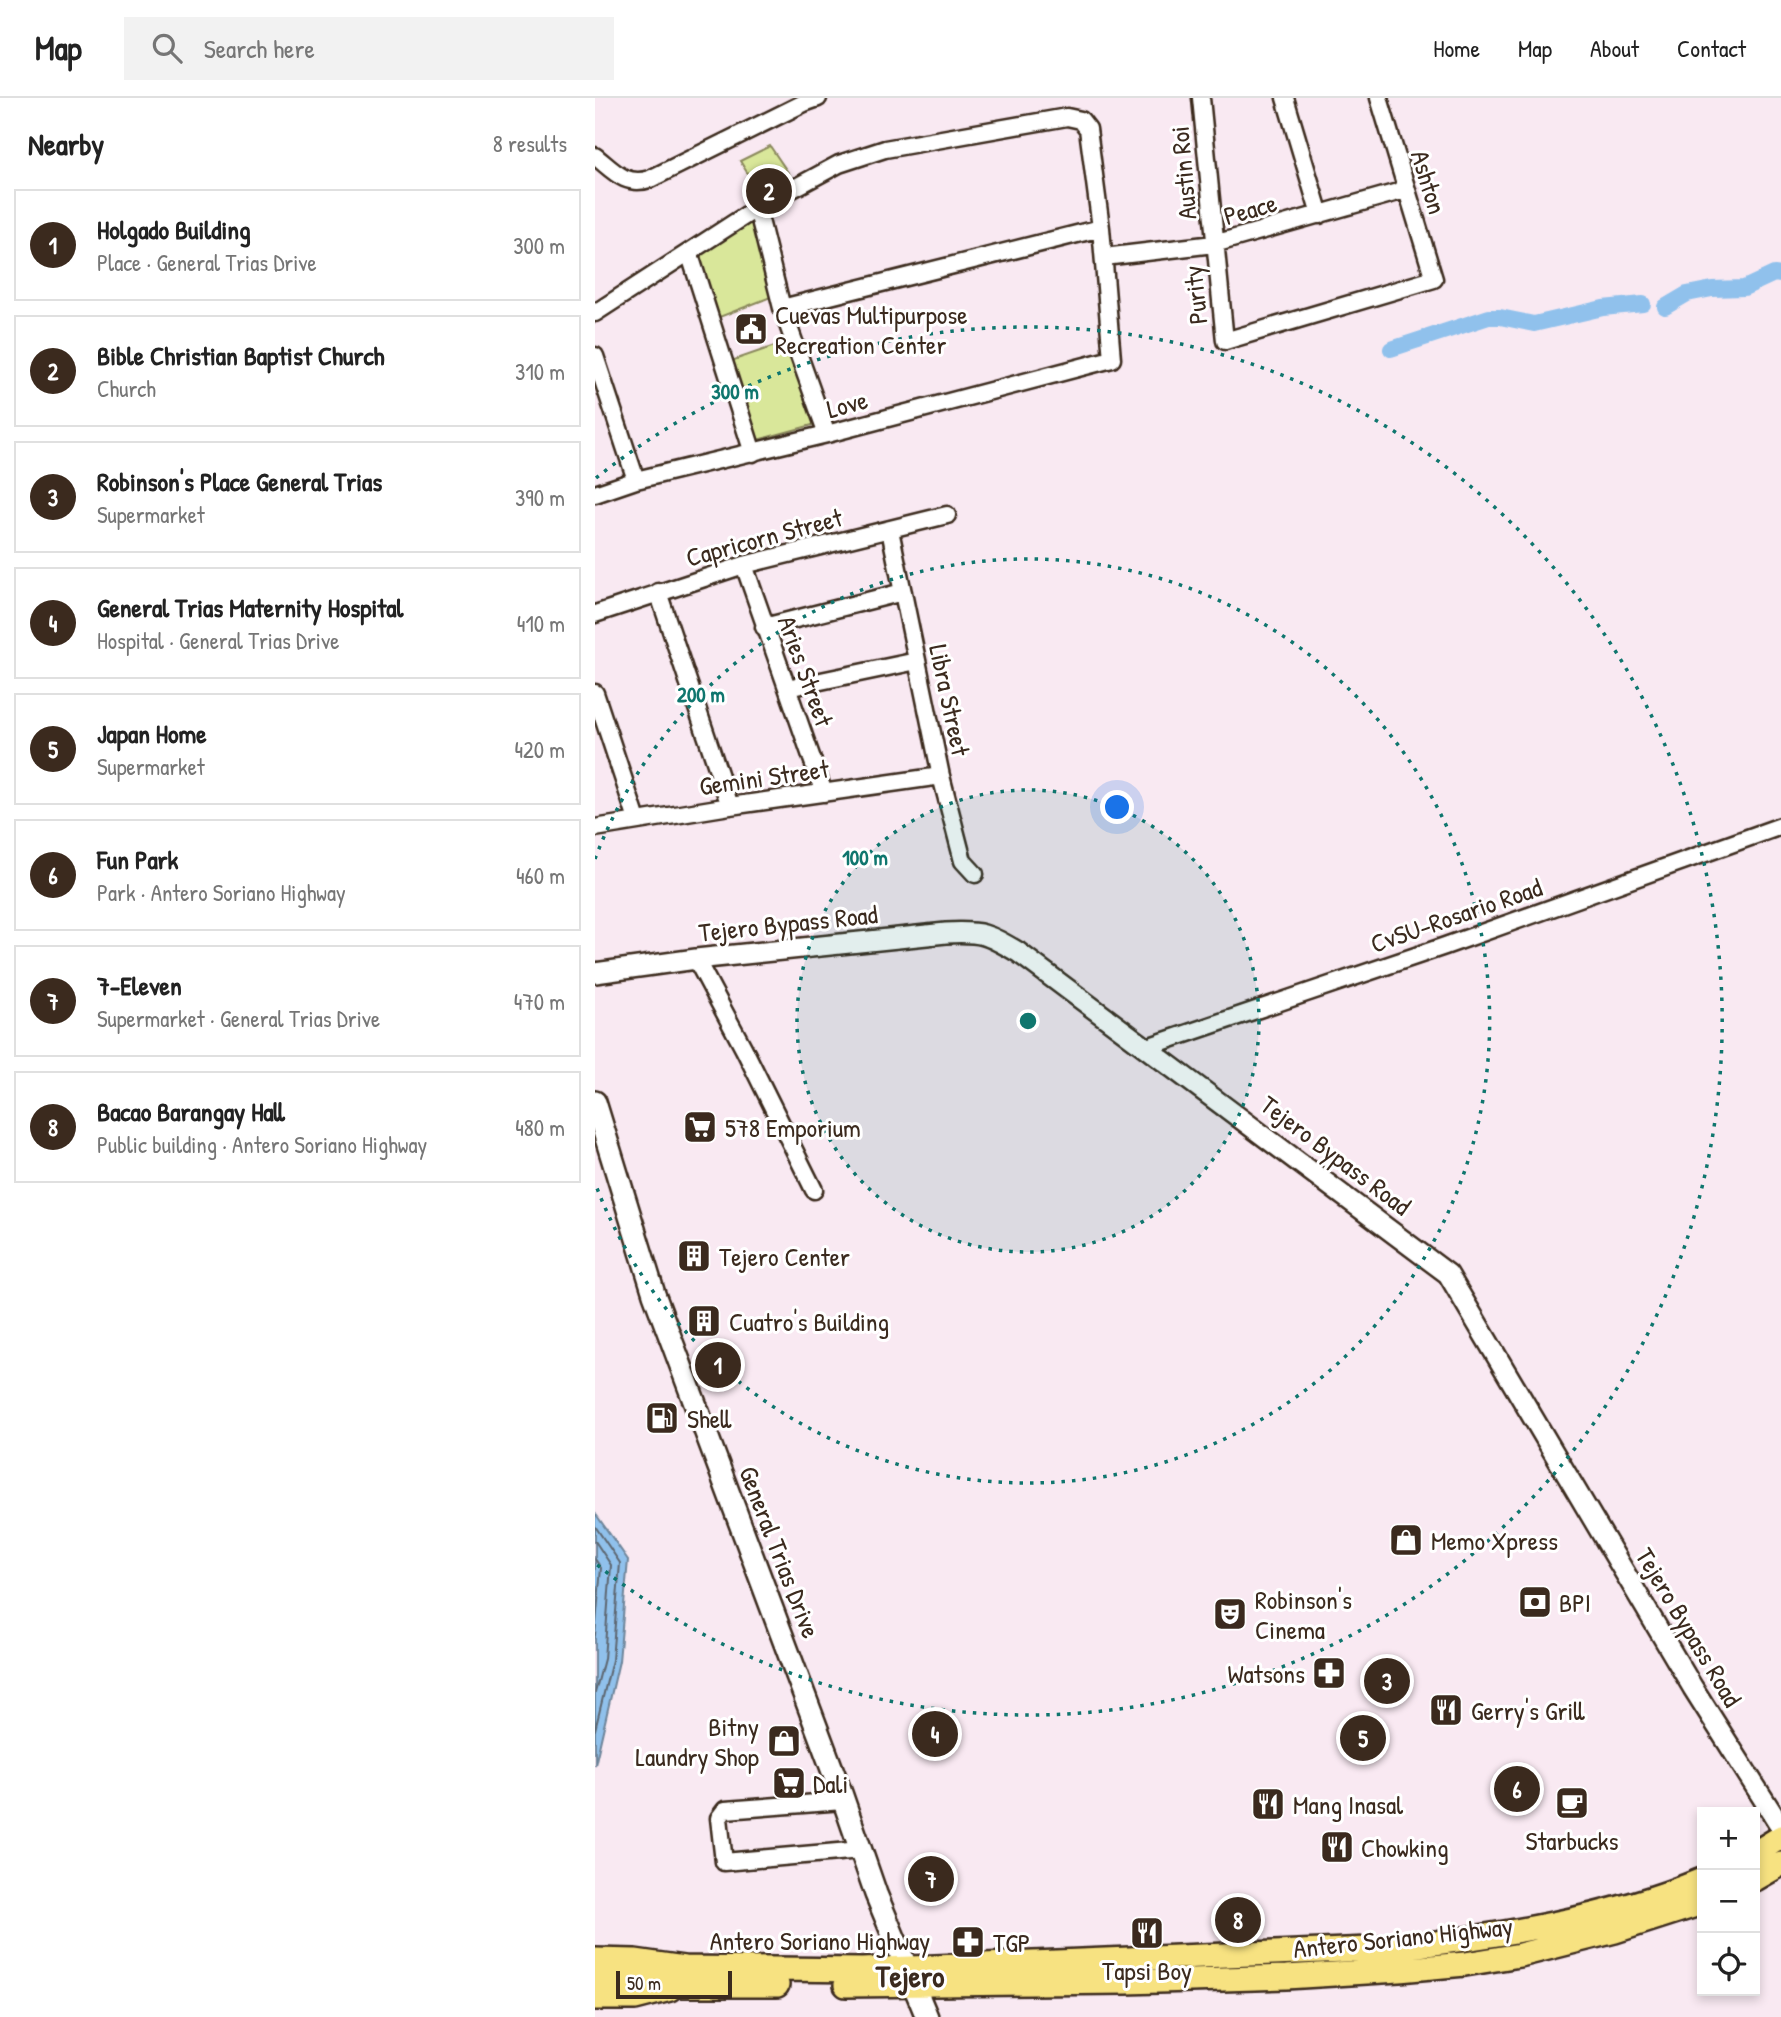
<!DOCTYPE html>
<html lang="en">
<head>
<meta charset="utf-8">
<style>
	:root { --surface:#fff; --page:#f2f2f2; --text:#222; --muted:#767676; --line:#e0e0e0; --accent:#3b2a1e }
	body { margin:0; font-family:"Patrick Hand",sans-serif; background:var(--page); color:var(--text) }
	.controls { position:absolute; right:21px; bottom:21px; display:grid; overflow:hidden; border-radius:0px; box-shadow:0 4px 10px #0003 }
	.controls button { width:63px; height:63px; display:grid; place-items:center; padding:0; border:0; border-bottom:2px solid var(--line); background:var(--surface); color:var(--text); font:35px sans-serif }
	.scale { position:absolute; left:21px; bottom:18px; width:116px; box-sizing:border-box; padding-left:7px; border:4px solid #3b2a1e; border-top:0; font-size:19px; line-height:24px; white-space:nowrap; color:#3b2a1e; -webkit-text-stroke:5px #fff; paint-order:stroke }
	.you { position:absolute; left:523px; top:710px; width:24px; height:24px; margin:-18px; border:5px solid #fff; border-radius:50%; background:#1a73e8; box-shadow:0 0 0 10px #1a73e833 }
	.badge { display:grid; place-items:center; width:46px; height:46px; border-radius:50%; background:var(--accent); color:#fff; font-size:23px; font-weight:700 }
	.pin { position:absolute; translate:-50% -50%; border:4px solid #fff; box-shadow:0 2px 7px #0006 }
	.list { margin:0; padding:0; list-style:none }
	h2 { display:flex; justify-content:space-between; align-items:center; height:91px; margin:0; padding:0 28px; font-size:30px }
	h2 small { font-size:23px; font-weight:400; color:var(--muted) }
	.list li { display:grid; grid-template-columns:46px 1fr auto; gap:21px; align-items:center; box-sizing:border-box; height:112px; margin:0 14px 14px; padding:0 14px; border:2px solid var(--line); border-radius:0px }
	.list b { display:block; font-size:26px; white-space:nowrap }
	.list p { margin:0; font-size:23px; white-space:nowrap; color:var(--muted) }
	.list em { font-size:23px; font-style:normal; color:var(--muted) }
	.icon { flex:none; width:38px; height:38px; fill:none; stroke:currentColor; stroke-width:2; stroke-linecap:round; stroke-linejoin:round }
	.map { position:relative; flex:none; width:1186px; height:1919px; overflow:hidden }
	header { display:flex; align-items:center; gap:42px; box-sizing:border-box; height:98px; padding:0 35px; background:var(--surface); border-bottom:2px solid var(--line) }
	header strong { font-size:33px }
	nav { display:flex; gap:38px; margin-inline-start:auto; font-size:24px }
	.search { width:490px; height:63px; background:var(--page); display:flex; align-items:center; gap:18px; box-sizing:border-box; padding:0 24px; border-radius:0px; color:var(--muted); font-size:26px }
	main { display:flex }
	aside { flex:1; background:var(--surface) }
	.map>svg:first-child { display:block }
	.green { fill:#d9e79a; stroke:#8a885c; stroke-width:2 }
	.water { fill:#90c1ec; stroke:#6e859a; stroke-width:2 }
	.lines { fill:none; stroke-linecap:round; stroke-linejoin:round }
	.shore { stroke:#5d6670; stroke-width:2 }
	.canal { stroke:#90c1ec; stroke-width:16 }
	.minor-casing { stroke:#3b2a1e; stroke-width:21 }
	.tertiary-casing { stroke:#3b2a1e; stroke-width:24 }
	.secondary-casing { stroke:#3b2a1e; stroke-width:26 }
	.primary-casing { stroke:#3b2a1e; stroke-width:28 }
	.minor { stroke:#fff; stroke-width:16 }
	.tertiary { stroke:#fff; stroke-width:19 }
	.secondary { stroke:#fff; stroke-width:21 }
	.primary { stroke:#f7e281; stroke-width:23 }
	.ring { fill:none; stroke:#0f766e; stroke-width:3.5; stroke-dasharray:3.5 7 }
	.labels { text-anchor:middle; dominant-baseline:central; stroke-width:6; stroke-linejoin:round; paint-order:stroke }
	.street-label { font-size:26px; fill:#3b2a1e; stroke:#fff }
	.poi-label { font-size:26px; fill:#3b2a1e; stroke:#fff; text-anchor:start }
	.quarter-label { font-size:30px; font-weight:bold; fill:#3b2a1e; stroke:#fff }
	.centre { fill:#0f766e; stroke:#fff; stroke-width:3.5 }
	.ring-label { font-size:21px; text-anchor:middle; font-weight:bold; fill:#0f766e; stroke:#fff; stroke-width:6; stroke-linejoin:round; paint-order:stroke }
</style>
</head>
<body>
<header>
<strong>Map</strong>
<div class="search"><svg class="icon" aria-label="search" viewBox="0 0 24 24"><circle cx="10" cy="10" r="6"/><path d="M15 15l6 6"/></svg>Search here</div>
<nav><a>Home</a><a>Map</a><a>About</a><a>Contact</a></nav>
</header>
<main>
<aside>
<h2>Nearby<small>8 results</small></h2>
<ul class="list">
<li><span class="badge">1</span><div><b>Holgado Building</b><p>Place · General Trias Drive</p></div><em>300 m</em></li>
<li><span class="badge">2</span><div><b>Bible Christian Baptist Church</b><p>Church</p></div><em>310 m</em></li>
<li><span class="badge">3</span><div><b>Robinson's Place General Trias</b><p>Supermarket</p></div><em>390 m</em></li>
<li><span class="badge">4</span><div><b>General Trias Maternity Hospital</b><p>Hospital · General Trias Drive</p></div><em>410 m</em></li>
<li><span class="badge">5</span><div><b>Japan Home</b><p>Supermarket</p></div><em>420 m</em></li>
<li><span class="badge">6</span><div><b>Fun Park</b><p>Park · Antero Soriano Highway</p></div><em>460 m</em></li>
<li><span class="badge">7</span><div><b>7-Eleven</b><p>Supermarket · General Trias Drive</p></div><em>470 m</em></li>
<li><span class="badge">8</span><div><b>Bacao Barangay Hall</b><p>Public building · Antero Soriano Highway</p></div><em>480 m</em></li>
</ul>
</aside>
<div class="map">
<svg width="1186" height="1919" viewBox="0 0 1186 1919">
	<rect width="100%" height="100%" fill="#f9e9f2"/>
	<filter id="ink" filterUnits="userSpaceOnUse"><feTurbulence type="fractalNoise" baseFrequency=".0143" numOctaves="2"/><feDisplacementMap in="SourceGraphic" scale="14" xChannelSelector="R" yChannelSelector="G"/><feConvolveMatrix kernelMatrix="1 2 1 2 8 2 1 2 1" color-interpolation-filters="sRGB"/></filter>
	<g filter="url(#ink)">
		<!-- green -->
		<path class="green" d="M 175,48 L 200,85 L 169,102 L 145,63 Z
			M 158,118 L 176,199 L 122,220 L 103,155 Z
			M 194,243 L 221,326 L 162,342 L 136,263 Z
			M 933,1672 L 941,1702 L 911,1710 L 903,1680 Z"/>
		<!-- water -->
		<path class="water" d="M 0,1415 L 33,1462 L 24,1563 L 0,1667 Z"/>
		<g class="lines">
			<!-- shore -->
			<path class="shore" d="M 0,1428 L 25,1465 L 17,1562 L 0,1632
				M 0,1443 L 16,1467 L 9,1561 L 0,1595
				M 0,1461 L 6,1470 L 0,1537"/>
			<!-- canal -->
			<path class="canal" d="M 1070,209 L 1092,196 L 1117,191 L 1149,190 L 1179,176 L 1186,177
				M 796,251 L 894,219 L 905,219 L 939,226 L 1008,210 L 1048,206"/>
			<defs>
				<path id="minor" d="M 606,0 L 630,243 L 839,181 L 784,0
					M 690,0 L 725,117
					M 0,58 C 18,72 30,89 55,81 L 209,5 L 223,0
					M 162,110 L 187,210 L 232,336
					M 94,154 L 158,355
					M 509,159 L 619,146 L 810,92
					M 187,210 L 506,130
					M 0,215 L 162,110 L 244,66 L 290,51 L 472,19 L 486,22 L 493,31 L 506,130 L 517,261 L 232,336 L 41,382 L 0,396
					M 0,258 L 41,382
					M 295,432 L 346,678 L 368,763 L 380,776
					M 149,467 L 229,695
					M 63,494 L 135,708
					M 0,516 L 149,467 L 352,417
					M 169,529 L 308,494
					M 192,590 L 322,563
					M 0,595 L 42,722
					M 0,730 L 135,708 L 346,678
					M 101,861 L 149,951 L 219,1092
					M 552,949 L 850,848 L 1186,728
					M 248,1703 L 130,1712 L 124,1720 L 129,1764 L 266,1752"/>
				<path id="tertiary" d="M 0,875 L 101,861 L 351,835 C 387,833 392,836 423,854 L 853,1176 L 1098,1590 L 1186,1729"/>
				<path id="secondary" d="M 0,1004 L 59,1196 L 246,1695 L 281,1796 L 332,1919"/>
				<path id="primary" d="M 1160,1755 L 1186,1739
					M 1160,1781 L 1186,1766
					M 0,1862 L 40,1863 L 89,1870 L 267,1872 L 798,1850 C 899,1839 1013,1821 1107,1782
					M 0,1881 L 38,1881 L 88,1887 L 182,1887
					M 251,1887 L 532,1884 L 691,1879 L 804,1872 L 870,1866 L 925,1857 L 1020,1833 L 1107,1805
					M 0,1900 L 40,1900 L 75,1891"/>
			</defs>
			<!-- minor casing -->
			<use href="#minor" class="minor-casing"/>
			<!-- tertiary casing -->
			<use href="#tertiary" class="tertiary-casing"/>
			<!-- secondary casing -->
			<use href="#secondary" class="secondary-casing"/>
			<!-- primary casing -->
			<use href="#primary" class="primary-casing"/>
			<!-- minor -->
			<use href="#minor" class="minor"/>
			<!-- tertiary -->
			<use href="#tertiary" class="tertiary"/>
			<!-- secondary -->
			<use href="#secondary" class="secondary"/>
			<!-- primary -->
			<use href="#primary" class="primary"/>
		</g>
	</g>
	<!-- distance rings -->
	<circle cx="433" cy="923" r="231" fill="#0f766e" fill-opacity=".12"/>
	<g class="ring">
		<circle cx="433" cy="923" r="231"/>
		<path d="M0 761A462 462 0 1 1 0 1085"/>
		<path d="M1 380A694 694 0 1 1 1 1466"/>
	</g>
	<!-- icons -->
	<defs>
		<symbol id="civic-square" viewBox="-11 -11 22 22"><rect x="-9" y="-9" width="18" height="18" rx="4" fill="#3b2a1e" stroke="#fff"/><path d="M-.6-6.5H3V-4.5H.6V-3L4-1V1h2V6H-6V1h2V-1L-.6-3ZM-1.2 2.5V6h2.4V2.5Z" fill="#fff"/></symbol>
		<symbol id="supermarket-square" viewBox="-11 -11 22 22"><rect x="-9" y="-9" width="18" height="18" rx="4" fill="#3b2a1e" stroke="#fff"/><path d="M-6-5.5h2.5l.6 2H6L4.5 2H-2.5L-4.4-4H-6ZM-1.5 3.2a1.3 1.3 0 1 0 .1 0ZM3 3.2a1.3 1.3 0 1 0 .1 0Z" fill="#fff"/></symbol>
		<symbol id="building-square" viewBox="-11 -11 22 22"><rect x="-9" y="-9" width="18" height="18" rx="4" fill="#3b2a1e" stroke="#fff"/><path d="M-4-6H4V6H1V3H-1V6H-4ZM-2.5-4.3h1.7v1.8h-1.7ZM.8-4.3h1.7v1.8H.8ZM-2.5-1h1.7V.8h-1.7ZM.8-1h1.7V.8H.8Z" fill="#fff"/></symbol>
		<symbol id="fuel-square" viewBox="-11 -11 22 22"><rect x="-9" y="-9" width="18" height="18" rx="4" fill="#3b2a1e" stroke="#fff"/><path d="M-5.5-6h7V0h2V4h1.3V-2.5L3-4.5l.8-.8L6-3V5H2.5V1h-1V6h-7ZM-4.2-4.7v3.2H.2V-4.7Z" fill="#fff"/></symbol>
		<symbol id="shop-square" viewBox="-11 -11 22 22"><rect x="-9" y="-9" width="18" height="18" rx="4" fill="#3b2a1e" stroke="#fff"/><path d="M-5-2.5h2.3a2.7 3.5 0 0 1 5.4 0H5L5.5 6h-11ZM-1.5-2.5h3a1.5 2.3 0 0 0-3 0Z" fill="#fff"/></symbol>
		<symbol id="bank-square" viewBox="-11 -11 22 22"><rect x="-9" y="-9" width="18" height="18" rx="4" fill="#3b2a1e" stroke="#fff"/><path d="M-6-4H6V4H-6ZM0-2.3a2.3 2.3 0 1 0 0 4.6a2.3 2.3 0 1 0 0-4.6Z" fill="#fff"/></symbol>
		<symbol id="theatre-square" viewBox="-11 -11 22 22"><rect x="-9" y="-9" width="18" height="18" rx="4" fill="#3b2a1e" stroke="#fff"/><path d="M-5-5.5Q0-4 5-5.5V0Q5 5 0 6Q-5 5-5 0ZM-3.3-2.5H-1v1.5H-3.3ZM1-2.5H3.3v1.5H1ZM-2.8 1Q0 5.5 2.8 1Z" fill="#fff"/></symbol>
		<symbol id="pharmacy-square" viewBox="-11 -11 22 22"><rect x="-9" y="-9" width="18" height="18" rx="4" fill="#3b2a1e" stroke="#fff"/><path d="M-2-6h4v4h4v4h-4v4h-4v-4h-4v-4h4Z" fill="#fff"/></symbol>
		<symbol id="restaurant-square" viewBox="-11 -11 22 22"><rect x="-9" y="-9" width="18" height="18" rx="4" fill="#3b2a1e" stroke="#fff"/><path d="M-5-6h1v4h1v-4h1v4h1v-4h1v5L-1.5 .5V6h-2V.5L-5-1ZM5-6V6H3V1.5H1.5Q1.5-4 5-6Z" fill="#fff"/></symbol>
		<symbol id="cafe-square" viewBox="-11 -11 22 22"><rect x="-9" y="-9" width="18" height="18" rx="4" fill="#3b2a1e" stroke="#fff"/><path d="M-5.5-4.5H6V0H3Q3 3.5 0 3.5H-2.5Q-5.5 3.5-5.5 0ZM3-3.2v2h1.7v-2ZM-6 4.5H4V6H-6Z" fill="#fff"/></symbol>
	</defs>
	<g fill-rule="evenodd">
		<use href="#civic-square" x="137" y="212" width="38" height="38"/>
		<use href="#supermarket-square" x="86" y="1010" width="38" height="38"/>
		<use href="#building-square" x="80" y="1139" width="38" height="38"/>
		<use href="#building-square" x="90" y="1204" width="38" height="38"/>
		<use href="#fuel-square" x="48" y="1301" width="38" height="38"/>
		<use href="#shop-square" x="792" y="1423" width="38" height="38"/>
		<use href="#bank-square" x="921" y="1485" width="38" height="38"/>
		<use href="#theatre-square" x="616" y="1497" width="38" height="38"/>
		<use href="#pharmacy-square" x="715" y="1556" width="38" height="38"/>
		<use href="#restaurant-square" x="832" y="1593" width="38" height="38"/>
		<use href="#shop-square" x="170" y="1624" width="38" height="38"/>
		<use href="#supermarket-square" x="175" y="1666" width="38" height="38"/>
		<use href="#cafe-square" x="958" y="1686" width="38" height="38"/>
		<use href="#restaurant-square" x="654" y="1687" width="38" height="38"/>
		<use href="#restaurant-square" x="723" y="1730" width="38" height="38"/>
		<use href="#restaurant-square" x="533" y="1816" width="38" height="38"/>
		<use href="#pharmacy-square" x="354" y="1825" width="38" height="38"/>
	</g>
	<g class="labels">
		<!-- street labels -->
		<g class="street-label">
			<text transform="translate(588 75) rotate(-95)">Austin Roi</text>
			<text transform="translate(834 84) rotate(73)">Ashton</text>
			<text transform="translate(655 111) rotate(-16)">Peace</text>
			<text transform="translate(600 197) rotate(-96)">Purity</text>
			<text transform="translate(252 306) rotate(-15)">Love</text>
			<text transform="translate(169 439) rotate(-15)">Capricorn Street</text>
			<text transform="translate(211 573) rotate(70)">Aries Street</text>
			<text transform="translate(355 602) rotate(78)">Libra Street</text>
			<text transform="translate(169 679) rotate(-8)">Gemini Street</text>
			<text transform="translate(861 817) rotate(-19)">CvSU–Rosario Road</text>
			<text transform="translate(193 825) rotate(-6)">Tejero Bypass Road</text>
			<text transform="translate(741 1057) rotate(37)">Tejero Bypass Road</text>
			<text transform="translate(185 1454) rotate(69)">General Trias Drive</text>
			<text transform="translate(1094 1529) rotate(59)">Tejero Bypass Road</text>
			<text transform="translate(808 1839) rotate(-6)">Antero Soriano Highway</text>
			<text x="225" y="1842">Antero Soriano Highway</text>
		</g>
		<!-- poi labels -->
		<g class="poi-label">
			<text x="180" y="216">Cuevas Multipurpose<tspan x="180" dy="30">Recreation Center</tspan></text>
			<text x="130" y="1029">578 Emporium</text>
			<text x="124" y="1158">Tejero Center</text>
			<text x="134" y="1223">Cuatro's Building</text>
			<text x="92" y="1320">Shell</text>
			<text x="836" y="1442">Memo Xpress</text>
			<text x="660" y="1501">Robinson's<tspan x="660" dy="30">Cinema</tspan></text>
			<text x="964" y="1504">BPI</text>
			<text x="710" y="1575" text-anchor="end">Watsons</text>
			<text x="876" y="1612">Gerry's Grill</text>
			<text x="164" y="1628" text-anchor="end">Bitny<tspan x="164" dy="30">Laundry Shop</tspan></text>
			<text x="218" y="1685">Dali</text>
			<text x="698" y="1706">Mang Inasal</text>
			<text x="977" y="1742" text-anchor="middle">Starbucks</text>
			<text x="766" y="1749">Chowking</text>
			<text x="398" y="1844">TGP</text>
			<text x="552" y="1872" text-anchor="middle">Tapsi Boy</text>
		</g>
		<!-- quarter labels -->
		<g class="quarter-label">
			<text x="315" y="1878">Tejero</text>
		</g>
	</g>
	<circle cx="433" cy="923" r="10" class="centre"/>
	<g class="ring-label">
		<text x="140" y="301">300 m</text>
		<text x="106" y="604">200 m</text>
		<text x="270" y="767">100 m</text>
	</g>
</svg>
<div class="controls">
<button>+</button>
<button>−</button>
<button><svg class="icon" aria-label="locate" viewBox="0 0 24 24"><circle cx="12" cy="12" r="6"/><path d="M12 2v4M12 18v4M2 12h4M18 12h4"/></svg></button>
</div>
<div class="scale">50 m</div>
<div class="you"></div>
<div class="pin badge" style="left:123px;top:1267px">1</div>
<div class="pin badge" style="left:174px;top:93px">2</div>
<div class="pin badge" style="left:792px;top:1583px">3</div>
<div class="pin badge" style="left:340px;top:1636px">4</div>
<div class="pin badge" style="left:768px;top:1640px">5</div>
<div class="pin badge" style="left:922px;top:1691px">6</div>
<div class="pin badge" style="left:336px;top:1781px">7</div>
<div class="pin badge" style="left:643px;top:1822px">8</div>
</div>
</main>
</body>
</html>
